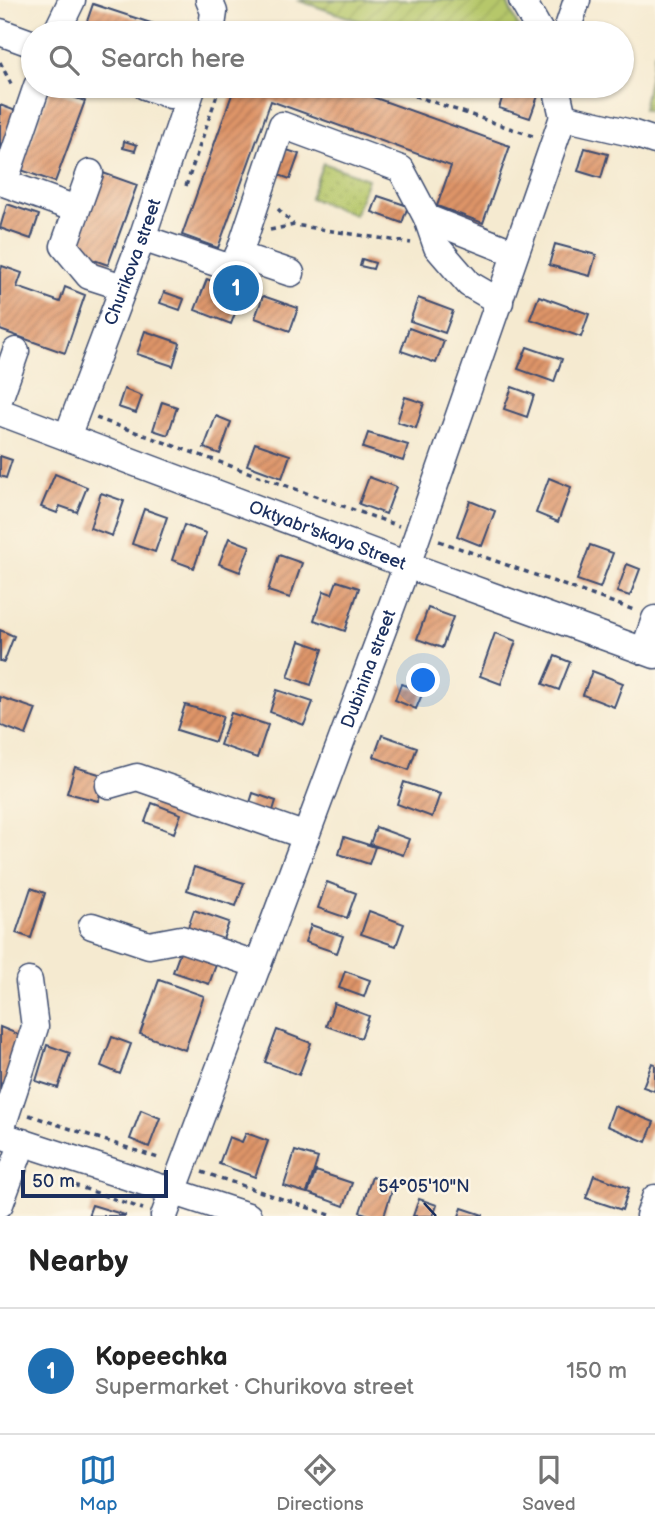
<!DOCTYPE html>
<html lang="en">
<head>
<meta charset="utf-8">
<style>
	:root { --surface:#fff; --page:#f2f2f2; --text:#222; --muted:#767676; --line:#e0e0e0; --accent:#1f6fb2 }
	body { margin:0; font-family:"Balsamiq Sans",sans-serif; background:var(--page); color:var(--text) }
	.scale { position:absolute; left:21px; bottom:18px; width:147px; box-sizing:border-box; padding-left:7px; border:4px solid #1b2f5e; border-top:0; font-size:19px; line-height:24px; white-space:nowrap; color:#1b2f5e; -webkit-text-stroke:5px #fcf5e5; paint-order:stroke }
	.you { position:absolute; left:424px; top:681px; width:24px; height:24px; margin:-18px; border:5px solid #fff; border-radius:50%; background:#1a73e8; box-shadow:0 0 0 10px #1a73e833 }
	.badge { display:grid; place-items:center; width:46px; height:46px; border-radius:50%; background:var(--accent); color:#fff; font-size:23px; font-weight:700 }
	.pin { position:absolute; translate:-50% -50%; border:4px solid #fff; box-shadow:0 2px 7px #0006 }
	.list { margin:0; padding:0; list-style:none }
	h2 { display:flex; justify-content:space-between; align-items:center; height:91px; margin:0; padding:0 28px; font-size:30px }
	h2 small { font-size:23px; font-weight:400; color:var(--muted) }
	.list li { display:grid; grid-template-columns:46px 1fr auto; gap:21px; align-items:center; box-sizing:border-box; height:126px; padding:0 28px; border-top:2px solid var(--line) }
	.list b { display:block; font-size:26px; white-space:nowrap }
	.list p { margin:0; font-size:23px; white-space:nowrap; color:var(--muted) }
	.list em { font-size:23px; font-style:normal; color:var(--muted) }
	.icon { flex:none; width:38px; height:38px; fill:none; stroke:currentColor; stroke-width:2; stroke-linecap:round; stroke-linejoin:round }
	.map { position:relative; flex:none; width:655px; height:1216px; overflow:hidden }
	.search { position:absolute; background:var(--surface); box-shadow:0 2px 5px #0004; left:21px; right:21px; top:21px; height:77px; display:flex; align-items:center; gap:18px; box-sizing:border-box; padding:0 24px; border-radius:38px; color:var(--muted); font-size:26px }
	.sheet { height:217px; background:var(--surface) }
	nav { display:flex; justify-content:space-around; align-items:center; box-sizing:border-box; height:98px; border-top:2px solid var(--line); background:var(--surface); font-size:19px; color:var(--muted) }
	nav a { display:grid; justify-items:center; gap:4px }
	nav .on { color:var(--accent) }
	.map>svg:first-child { display:block }
	.park { fill:url(#park-dots); stroke:#687b64; stroke-width:2 }
	.garden { fill:url(#garden-furrows); stroke:#687b64; stroke-width:2 }
	.building { fill:url(#building-hatch) }
	.lines { fill:none; stroke-linecap:round; stroke-linejoin:round }
	.minor-casing { stroke:#3c4b6f; stroke-width:29 }
	.path { stroke:#3c4b6f; stroke-width:3.5; stroke-dasharray:5 5; stroke-linecap:butt }
	.minor { stroke:#fff; stroke-width:26 }
	.ticks { fill:none; stroke:#1b2f5e; stroke-width:2.5 }
	.labels { text-anchor:middle; dominant-baseline:central; stroke-width:5; stroke-linejoin:round; paint-order:stroke }
	.street-label { font-size:18px; fill:#1b2f5e; stroke:#fcf5e5 }
	.ticks-label { font-size:18px; text-anchor:middle; fill:#1b2f5e; stroke:#fcf5e5; stroke-width:5; stroke-linejoin:round; paint-order:stroke }
</style>
</head>
<body>
<div class="map">
<svg width="655" height="1216" viewBox="0 0 655 1216">
	<defs>
		<pattern id="park-dots" width="8" height="8" patternUnits="userSpaceOnUse" patternTransform="scale(1.75)"><rect width="8" height="8" fill="#b6c76a"/><path d="M2 2h.1M6 6h.1" fill="none" stroke="#9cab5e" stroke-width="1.8" stroke-linecap="round"/></pattern>
		<pattern id="garden-furrows" width="10" height="10" patternUnits="userSpaceOnUse" patternTransform="scale(1.75)"><rect width="10" height="10" fill="#b6c76a"/><path d="M-1 1l2-2M0 10L10 0M9 11l2-2" fill="none" stroke="#9cab5e"/></pattern>
		<pattern id="building-hatch" width="6" height="6" patternUnits="userSpaceOnUse" patternTransform="scale(1.75)"><rect width="6" height="6" fill="#de9467"/><path d="M-1 1l2-2M0 6l6-6M5 7l2-2" fill="none" stroke="#b37958"/></pattern>
	</defs>
	<rect width="100%" height="100%" fill="#fcf5e5"/>
	<filter id="ink" filterUnits="userSpaceOnUse"><feTurbulence type="fractalNoise" baseFrequency=".0143" numOctaves="2"/><feDisplacementMap in="SourceGraphic" scale="14" xChannelSelector="R" yChannelSelector="G"/><feConvolveMatrix kernelMatrix="1 2 1 2 8 2 1 2 1" color-interpolation-filters="sRGB"/></filter>
	<filter id="wash" filterUnits="userSpaceOnUse"><feTurbulence type="fractalNoise" baseFrequency=".00686" numOctaves="4" result="noise"/><feDisplacementMap in="SourceGraphic" scale="28" xChannelSelector="R" yChannelSelector="G"/><feGaussianBlur stdDeviation="1.57" result="paint"/><feColorMatrix in="noise" values="0 0 0 0 0 0 0 0 0 0 0 0 0 0 0 0 0 1.4 0 .05"/><feComposite in="paint" operator="in"/></filter>
	<g filter="url(#wash)">
		<rect width="100%" height="100%" fill="#f5ead0"/>
		<!-- park -->
		<path class="park" d="M 323,163 L 368,179 L 355,215 L 310,198 Z"/>
		<!-- garden -->
		<path class="garden" d="M 297,0 L 506,0 L 521,33 L 395,33 Z
			M 655,51 L 655,113 L 643,109 Z"/>
		<g id="blocks">
			<!-- building -->
			<path class="building" d="M 93,4 L 172,30 L 179,33 L 83,33 Z
				M 235,86 L 342,86 L 510,146 L 483,223 L 437,206 L 451,166 L 271,101 L 218,248 L 182,235 Z
				M 506,86 L 518,86 L 539,93 L 530,118 L 499,108 Z
				M 50,89 L 85,101 L 55,182 L 21,170 Z
				M 0,105 L 16,111 L 0,154 Z
				M 124,141 L 137,145 L 135,151 L 123,148 Z
				M 585,148 L 608,154 L 601,178 L 578,171 Z
				M 284,149 L 299,154 L 290,179 L 276,174 Z
				M 103,173 L 137,185 L 108,265 L 74,253 Z
				M 378,196 L 408,206 L 402,223 L 372,212 Z
				M 7,204 L 39,215 L 31,239 L 0,228 Z
				M 555,244 L 596,255 L 590,276 L 549,265 Z
				M 362,259 L 375,263 L 373,269 L 360,266 Z
				M 2,266 L 22,273 L 17,287 L 60,302 L 65,287 L 85,295 L 65,353 L 0,330 L 0,273 Z
				M 230,278 L 246,284 L 231,324 L 195,310 L 207,279 L 227,287 Z
				M 164,292 L 184,299 L 180,310 L 160,303 Z
				M 263,296 L 298,308 L 290,331 L 255,318 Z
				M 539,296 L 589,314 L 581,337 L 530,319 Z
				M 418,298 L 453,311 L 445,333 L 410,321 Z
				M 409,328 L 444,341 L 436,363 L 401,351 Z
				M 145,331 L 180,343 L 173,366 L 137,354 Z
				M 527,347 L 562,359 L 554,382 L 518,369 Z
				M 512,387 L 534,395 L 527,417 L 504,409 Z
				M 124,389 L 142,396 L 136,413 L 118,407 Z
				M 405,397 L 424,403 L 416,428 L 397,422 Z
				M 162,402 L 177,407 L 168,435 L 153,430 Z
				M 216,416 L 231,422 L 220,454 L 204,448 Z
				M 368,433 L 408,445 L 403,461 L 363,448 Z
				M 255,443 L 290,455 L 282,478 L 247,465 Z
				M 0,456 L 12,460 L 6,478 L 0,476 Z
				M 55,474 L 87,487 L 77,512 L 60,506 L 57,513 L 41,507 Z
				M 369,477 L 396,487 L 386,514 L 359,504 Z
				M 549,478 L 571,487 L 558,522 L 536,513 Z
				M 101,493 L 124,501 L 112,536 L 90,528 Z
				M 470,501 L 495,511 L 482,546 L 457,536 Z
				M 144,509 L 167,517 L 155,552 L 132,544 Z
				M 184,525 L 206,533 L 194,568 L 172,560 Z
				M 229,538 L 250,546 L 240,572 L 219,564 Z
				M 590,545 L 613,553 L 600,588 L 577,580 Z
				M 279,555 L 302,563 L 290,598 L 268,591 Z
				M 627,564 L 640,569 L 630,596 L 617,592 Z
				M 337,581 L 359,588 L 345,631 L 314,620 L 324,591 L 332,594 Z
				M 428,608 L 453,617 L 442,648 L 417,639 Z
				M 0,630 L 14,636 L 4,662 L 0,661 Z
				M 495,633 L 516,641 L 501,684 L 480,676 Z
				M 300,641 L 323,649 L 311,685 L 288,677 Z
				M 555,656 L 570,662 L 559,690 L 543,684 Z
				M 592,671 L 623,683 L 614,707 L 583,695 Z
				M 401,684 L 423,692 L 416,709 L 395,700 Z
				M 277,690 L 313,702 L 304,725 L 270,712 Z
				M 0,697 L 36,709 L 26,735 L 0,725 Z
				M 185,705 L 223,716 L 215,742 L 177,730 Z
				M 231,713 L 268,725 L 257,758 L 220,745 Z
				M 382,735 L 417,747 L 409,770 L 374,757 Z
				M 75,767 L 106,776 L 98,801 L 67,793 Z
				M 404,782 L 440,794 L 432,817 L 397,804 Z
				M 253,793 L 276,801 L 271,817 L 248,809 Z
				M 152,803 L 181,814 L 174,833 L 145,822 Z
				M 376,827 L 409,839 L 403,855 L 370,844 Z
				M 344,837 L 375,847 L 369,864 L 339,854 Z
				M 194,867 L 244,883 L 236,906 L 187,890 Z
				M 327,882 L 356,893 L 347,918 L 318,908 Z
				M 31,888 L 45,893 L 31,938 L 16,933 Z
				M 194,910 L 229,922 L 221,945 L 186,933 Z
				M 369,911 L 404,924 L 396,946 L 361,934 Z
				M 311,925 L 343,936 L 337,953 L 305,942 Z
				M 181,950 L 217,962 L 209,984 L 173,972 Z
				M 345,971 L 370,980 L 364,997 L 339,988 Z
				M 159,980 L 204,996 L 185,1050 L 140,1034 Z
				M 334,1003 L 369,1016 L 361,1038 L 326,1026 Z
				M 0,1027 L 25,1037 L 4,1092 L 0,1090 Z
				M 277,1030 L 311,1043 L 299,1075 L 265,1062 Z
				M 112,1037 L 131,1044 L 120,1074 L 101,1066 Z
				M 47,1045 L 70,1053 L 58,1088 L 36,1081 Z
				M 652,1063 L 655,1064 L 655,1091 L 643,1087 Z
				M 614,1106 L 654,1122 L 646,1142 L 607,1126 Z
				M 141,1110 L 160,1118 L 149,1147 L 130,1139 Z
				M 246,1133 L 268,1141 L 255,1177 L 219,1164 L 229,1137 L 242,1142 Z
				M 295,1151 L 318,1158 L 307,1193 L 284,1186 Z
				M 316,1171 L 352,1183 L 344,1206 L 308,1193 Z
				M 594,1175 L 629,1188 L 622,1210 L 586,1198 Z
				M 372,1177 L 394,1184 L 384,1216 L 372,1216 L 360,1212 Z
				M 419,1199 L 437,1205 L 433,1216 L 413,1216 Z
				M 92,1205 L 125,1215 L 125,1216 L 88,1216 Z
				M 462,1208 L 483,1215 L 483,1216 L 459,1216 Z"/>
		</g>
	</g>
	<g filter="url(#ink)">
		<use href="#blocks" fill-opacity="0" stroke="#3c4b6f" stroke-width="2"/>
		<g class="lines">
			<defs>
				<g id="minor">
					<path d="M 209,0 L 214,12 L 211,33"/>
					<path d="M 522,0 L 541,33"/>
					<path d="M 0,32 L 33,44"/>
					<path d="M 56,33 L 72,0"/>
					<path d="M 566,33 L 577,0"/>
					<path d="M 37,86 L 4,183 L 76,209"/>
					<path d="M 145,86 L 170,95"/>
					<path d="M 556,86 L 563,117"/>
					<path d="M 563,117 L 631,133 L 655,141"/>
					<path d="M 90,173 L 64,246 L 89,276 L 123,287"/>
					<path d="M 427,218 L 437,247 L 469,284 L 500,302"/>
					<path d="M 142,238 L 234,269 L 282,125 L 401,169 L 427,218 L 515,253"/>
					<path d="M 238,255 L 291,273"/>
					<path d="M 0,397 L 16,351"/>
					<path id="s1" d="M 0,412 L 407,565 L 655,655"/>
					<path id="s2" d="M 67,437 L 142,238 L 193,86"/>
					<path d="M 644,651 L 655,619"/>
					<path d="M 109,785 L 137,777 L 306,836"/>
					<path d="M 92,926 L 149,945 L 181,939 L 258,965"/>
					<path d="M 0,1133 L 35,1027 L 29,981"/>
					<path d="M 0,1135 L 248,1216"/>
					<path d="M 0,1204 L 23,1142"/>
					<path id="s3" d="M 164,1216 L 407,565 L 563,117"/>
					<path d="M 649,1216 L 655,1198"/>
				</g>
			</defs>
			<!-- minor casing -->
			<use href="#minor" class="minor-casing"/>
			<!-- path -->
			<path class="path" d="M 0,62 L 13,88
				M 386,86 L 533,136
				M 186,186 L 220,86
				M 278,209 L 294,225
				M 270,230 L 294,225 L 411,243
				M 96,418 L 399,526
				M 439,541 L 637,611
				M 29,1115 L 161,1159
				M 202,1172 L 333,1216
				M 74,1185 L 143,1209"/>
			<!-- minor -->
			<use href="#minor" class="minor"/>
		</g>
	</g>
	<!-- ticks -->
	<path class="ticks" d="M 424,1203 L 436,1216"/>
	<g class="labels">
		<!-- street labels -->
		<g class="street-label">
			<text stroke="none"><textPath href="#s2" startOffset="187">Churikova street</textPath></text>
			<text stroke="none"><textPath href="#s1" startOffset="350">Oktyabr'skaya Street</textPath></text>
			<text stroke="none"><textPath href="#s3" startOffset="584">Dubinina street</textPath></text>
		</g>
	</g>
	<g class="ticks-label">
		<text x="424" y="1192">54°05'10"N</text>
	</g>
</svg>
<div class="scale">50 m</div>
<div class="you"></div>
<div class="pin badge" style="left:236px;top:288px">1</div>
<div class="search"><svg class="icon" aria-label="search" viewBox="0 0 24 24"><circle cx="10" cy="10" r="6"/><path d="M15 15l6 6"/></svg>Search here</div>
</div>
<section class="sheet">
<h2>Nearby<small></small></h2>
<ul class="list">
<li><span class="badge">1</span><div><b>Kopeechka</b><p>Supermarket · Churikova street</p></div><em>150 m</em></li>
</ul>
</section>
<nav>
<a class="on"><svg class="icon" aria-label="map" viewBox="0 0 24 24"><path d="M3 6l6-2 6 2 6-2v14l-6 2-6-2-6 2zM9 4v14M15 6v14"/></svg>Map</a>
<a><svg class="icon" aria-label="directions" viewBox="0 0 24 24"><path d="M12 3l9 9-9 9-9-9zM9 14v-3h6M13 9l2 2-2 2"/></svg>Directions</a>
<a><svg class="icon" aria-label="saved" viewBox="0 0 24 24"><path d="M7 4h10v16l-5-4-5 4z"/></svg>Saved</a>
</nav>
</body>
</html>
